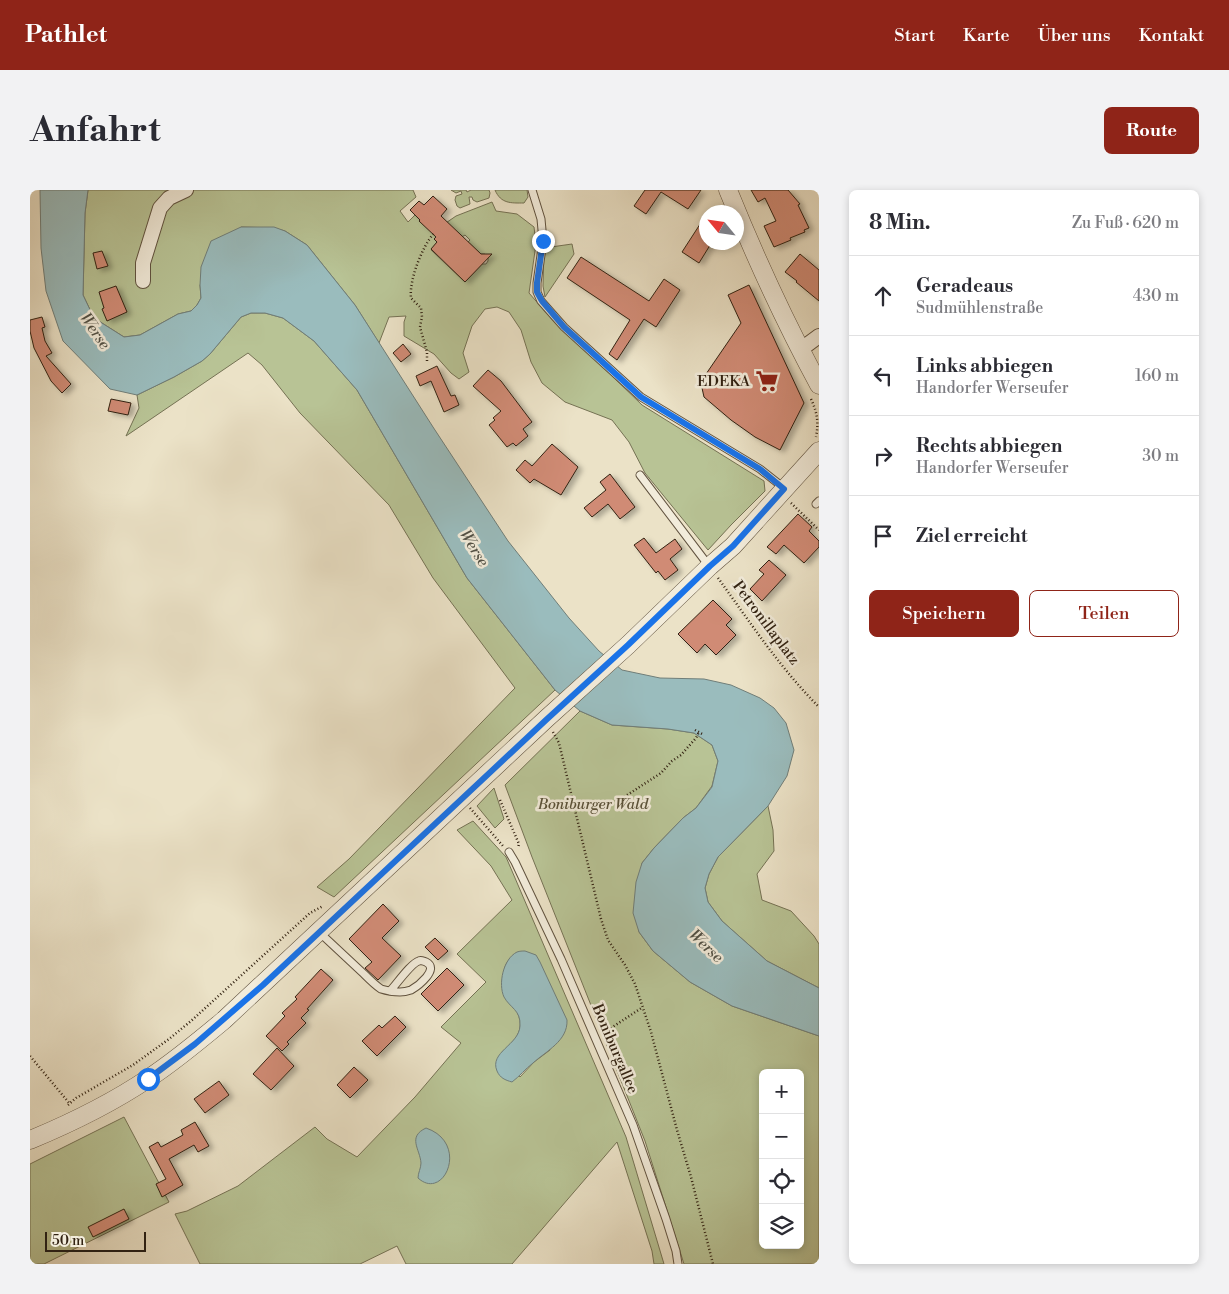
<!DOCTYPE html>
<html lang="de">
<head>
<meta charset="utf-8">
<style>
	:root { --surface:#fff; --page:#f2f2f3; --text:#2b2b33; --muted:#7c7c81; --line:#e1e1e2; --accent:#8f2418 }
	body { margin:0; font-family:"Libre Bodoni",serif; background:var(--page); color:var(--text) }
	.controls { position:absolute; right:15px; bottom:15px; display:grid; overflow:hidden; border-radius:8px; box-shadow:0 2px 8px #0003 }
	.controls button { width:45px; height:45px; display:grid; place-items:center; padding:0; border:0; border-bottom:1px solid var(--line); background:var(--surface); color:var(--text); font:25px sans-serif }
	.compass { position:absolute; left:669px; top:15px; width:45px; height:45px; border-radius:50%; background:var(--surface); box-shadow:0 2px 8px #0003; rotate:299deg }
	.scale { position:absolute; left:15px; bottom:12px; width:101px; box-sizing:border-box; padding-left:5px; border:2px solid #322212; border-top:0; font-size:14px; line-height:18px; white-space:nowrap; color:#322212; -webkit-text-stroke:4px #f2ecdb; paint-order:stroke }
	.stop { position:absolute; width:15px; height:15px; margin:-11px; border:4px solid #1a73e8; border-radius:50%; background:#fff }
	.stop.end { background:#1a73e8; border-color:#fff; box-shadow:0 1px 5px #0008 }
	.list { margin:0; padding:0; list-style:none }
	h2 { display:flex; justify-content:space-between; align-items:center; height:65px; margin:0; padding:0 20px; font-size:21px }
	h2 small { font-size:16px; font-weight:400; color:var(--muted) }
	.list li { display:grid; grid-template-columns:32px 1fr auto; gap:15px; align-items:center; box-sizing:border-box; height:80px; padding:0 20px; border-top:1px solid var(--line) }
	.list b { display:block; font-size:19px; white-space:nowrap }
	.list p { margin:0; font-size:16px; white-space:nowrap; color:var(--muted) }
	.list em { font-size:16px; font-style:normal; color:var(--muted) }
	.actions { display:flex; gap:10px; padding:15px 20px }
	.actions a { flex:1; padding:11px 0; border:1px solid var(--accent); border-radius:8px; text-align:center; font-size:18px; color:var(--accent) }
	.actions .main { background:var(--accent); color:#fff }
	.icon { flex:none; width:28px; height:28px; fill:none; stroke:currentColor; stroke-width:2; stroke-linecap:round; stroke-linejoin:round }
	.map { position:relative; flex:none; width:789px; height:1074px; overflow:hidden; border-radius:8px }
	header { display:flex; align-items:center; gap:30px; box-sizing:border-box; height:70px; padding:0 25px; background:var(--accent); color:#fff }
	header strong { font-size:24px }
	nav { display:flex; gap:28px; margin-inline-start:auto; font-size:18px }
	.intro { display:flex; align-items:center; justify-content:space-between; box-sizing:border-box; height:120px; padding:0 30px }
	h1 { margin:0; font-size:35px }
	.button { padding:12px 22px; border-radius:8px; background:var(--accent); color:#fff; font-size:18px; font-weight:700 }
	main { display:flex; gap:30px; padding:0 30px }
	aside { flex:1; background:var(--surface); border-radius:8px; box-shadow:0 2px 8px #0003 }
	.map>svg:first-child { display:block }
	.green { fill:#b8c395; stroke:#757254; fill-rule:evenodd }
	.water { fill:#9abcbd; stroke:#707e79 }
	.building { fill:#d08b74; stroke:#322212; filter:url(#shadow) }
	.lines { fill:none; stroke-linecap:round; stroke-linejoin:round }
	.service-casing { stroke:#60523f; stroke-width:9 }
	.minor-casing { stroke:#60523f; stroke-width:16 }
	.tertiary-casing { stroke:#60523f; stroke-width:19 }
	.path { stroke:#322212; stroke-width:2.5; stroke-dasharray:1 2.5; stroke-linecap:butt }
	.service { stroke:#f2ecdb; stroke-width:7 }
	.minor { stroke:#f2ecdb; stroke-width:14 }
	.tertiary { stroke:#f2ecdb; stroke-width:18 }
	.route { stroke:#1a73e8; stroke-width:6 }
	.labels { text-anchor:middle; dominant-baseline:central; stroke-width:5; stroke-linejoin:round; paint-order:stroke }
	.poi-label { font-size:15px; fill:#322212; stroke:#f2ecdb; text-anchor:end }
	.street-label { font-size:15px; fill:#322212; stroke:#f2ecdb }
	.park-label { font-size:15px; font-style:italic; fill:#5a5239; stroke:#f2ecdb }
	.water-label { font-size:16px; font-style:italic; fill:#515045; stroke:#f2ecdb }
</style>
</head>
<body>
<header>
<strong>Pathlet</strong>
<nav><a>Start</a><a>Karte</a><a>Über uns</a><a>Kontakt</a></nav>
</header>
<div class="intro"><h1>Anfahrt</h1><a class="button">Route</a></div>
<main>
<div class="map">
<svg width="789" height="1074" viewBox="0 0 789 1074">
	<defs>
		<filter id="shadow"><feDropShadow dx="4.5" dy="2.5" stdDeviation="2.5" flood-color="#0004"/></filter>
	</defs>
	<rect width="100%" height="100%" fill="#ebe2c7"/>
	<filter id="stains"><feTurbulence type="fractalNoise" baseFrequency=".004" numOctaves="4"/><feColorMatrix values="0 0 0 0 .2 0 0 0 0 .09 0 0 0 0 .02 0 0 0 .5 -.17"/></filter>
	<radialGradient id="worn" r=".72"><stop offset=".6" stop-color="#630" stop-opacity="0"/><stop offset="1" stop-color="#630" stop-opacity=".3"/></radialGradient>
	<!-- green -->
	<path class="green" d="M 58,0 L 383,0 L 386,7 L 370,21 L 378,32 L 385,25 L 407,46 L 404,49 L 407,52 L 401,60 L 435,92 L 452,74 L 456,74 L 458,71 L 458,67 L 455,64 L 451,64 L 438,52 L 440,50 L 435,45 L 432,47 L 410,37 L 426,26 L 462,12 L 466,21 L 487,24 L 504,37 L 506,54 L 499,103 L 526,134 L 545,150 L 612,215 L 734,291 L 735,301 L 701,335 L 678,360 L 615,283 L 599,252 L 582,230 L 535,212 L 512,193 L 501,172 L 491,140 L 479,122 L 467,117 L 455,119 L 442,136 L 433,163 L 439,182 L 429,189 L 421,183 L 404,164 L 374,146 L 374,132 L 376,126 L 359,127 L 349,153 L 325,115 L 277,55 L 255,41 L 244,38 L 211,37 L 170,95 L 171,108 L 167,115 L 161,121 L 148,124 L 110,145 L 94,147 L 64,128 L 53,105 L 55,23 Z
		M 421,0 L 436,0 L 437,2 L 441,0 L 459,0 L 460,3 L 459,8 L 447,12 L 443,10 L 442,7 L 439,7 L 440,14 L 430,18 L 427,16 L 425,10 L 426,6 L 432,4 L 431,1 L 426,3 Z
		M 465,0 L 497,0 L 498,7 L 494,13 C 481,13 471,14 465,0 Z
		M 542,54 L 544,64 L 515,107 L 513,96 L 514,58 Z
		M 221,123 L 235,123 L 253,128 L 284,151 L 327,200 L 437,388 L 525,500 L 304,707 L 287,697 L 319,669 L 485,498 L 403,388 L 359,315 L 270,223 L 232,175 L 218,163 L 96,246 L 109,218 L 107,205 L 144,187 L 172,171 L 180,164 L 211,127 Z
		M 550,521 L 582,535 L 638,539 L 664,543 L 682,555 L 688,571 L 682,596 L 666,618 L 653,628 L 624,658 L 612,673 L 609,742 L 623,761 L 660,792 L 702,816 L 789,846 L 789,1074 L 654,1074 L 615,951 L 502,667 L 475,595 ZM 733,883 L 770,883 L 770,1055 L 733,1055 Z
		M 464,598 L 474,629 L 465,638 L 447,616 Z
		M 738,616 L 743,640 L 744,661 L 727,684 L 732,710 L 761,721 L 784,746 L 789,754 L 789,798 L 737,771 L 692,731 L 678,712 L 675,698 L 679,684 L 688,667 Z
		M 443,631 L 476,667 L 596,947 L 634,1074 L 624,1074 L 622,1061 L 587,952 L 482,1074 L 376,1074 L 367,1056 L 330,1074 L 170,1074 L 145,1024 L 157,1021 L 208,996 L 285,937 L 297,949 L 327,967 L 385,907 L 431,853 L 411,837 L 456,792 L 427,764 L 482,710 L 461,676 L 427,640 ZM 486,763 L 520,860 L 504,872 L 490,887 L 472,862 C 480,855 489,847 490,837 C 491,832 489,826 487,822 C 484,813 481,805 478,796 C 472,780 473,774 486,763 Z
		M 94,927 L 139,1012 L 14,1074 L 0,1074 L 0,974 Z"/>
	<!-- water -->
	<path class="water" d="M 10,0 L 58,0 L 55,23 L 53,105 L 64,128 L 94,147 L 110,145 L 148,124 L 161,121 L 167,115 L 171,108 L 170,95 L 171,77 L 181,51 L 211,37 L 244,37 L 255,41 L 277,55 L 325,115 L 403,237 L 478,351 L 539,428 L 569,461 L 592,480 L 630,488 L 674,489 L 701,495 L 730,508 L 744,518 L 756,533 L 764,560 L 757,586 L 738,616 L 688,667 L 679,684 L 675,698 L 678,712 L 692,731 L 737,771 L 789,798 L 789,846 L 702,816 L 660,792 L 623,761 L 609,742 L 603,723 L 606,692 L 612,673 L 624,658 L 653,628 L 666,618 L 682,597 L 688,571 L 682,555 L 664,543 L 638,539 L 582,535 L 550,521 L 525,500 L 437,388 L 327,200 L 284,151 L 253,128 L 235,123 L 221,123 L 211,127 L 180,164 L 172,171 L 144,187 L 107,205 L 80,199 L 33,151 L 16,101 L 11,58 Z
		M 495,761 L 506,765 L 510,772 L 537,830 C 538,851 516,861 503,873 C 495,879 490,886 482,892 C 475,890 470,888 467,881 C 459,862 489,855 490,836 C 491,820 480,818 474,807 C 468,794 473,769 487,762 C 490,761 492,761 495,761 Z
		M 396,938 C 440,953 414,1012 388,988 C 388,983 391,978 391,973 C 390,959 377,947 396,938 Z"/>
	<!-- building -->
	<path class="building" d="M 615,0 L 671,0 L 658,19 L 631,2 L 616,24 L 604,16 Z
		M 721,0 L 758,0 L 770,14 L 768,15 L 779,38 L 774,40 L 775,42 L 760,48 L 761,50 L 744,57 L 734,36 L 746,31 L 735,8 L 728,12 Z
		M 403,6 L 417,19 L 411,26 L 451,64 L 462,64 L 435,92 L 401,59 L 407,52 L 404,49 L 406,47 L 389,31 L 390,30 L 380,20 L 389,11 L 394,15 Z
		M 676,25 L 676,52 L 682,52 L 669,73 L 652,62 Z
		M 72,61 L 78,76 L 67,79 L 63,63 Z
		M 770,64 L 789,80 L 789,111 L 766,92 L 767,91 L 755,82 Z
		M 551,67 L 619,111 L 634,89 L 650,100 L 626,137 L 614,129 L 587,170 L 579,164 L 600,130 L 537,88 Z
		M 719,95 L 774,213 L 750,260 L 725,247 L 701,230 L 674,207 L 672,198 L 680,186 L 676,184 L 711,133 L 698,105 Z
		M 86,96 L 97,122 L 77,131 L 72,119 L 74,118 L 69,102 Z
		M 12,127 L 15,137 L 12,138 L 15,151 L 22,163 L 16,166 L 41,194 L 32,203 L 21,191 L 4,158 L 0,141 L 0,130 Z
		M 373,154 L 381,164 L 371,172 L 363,163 Z
		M 407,176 L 421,206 L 425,205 L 429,215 L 414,222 L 401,191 L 390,196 L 386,186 Z
		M 458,180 L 471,191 L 502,232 L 493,239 L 498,246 L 486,256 L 483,253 L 477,257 L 459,235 L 465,230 L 463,228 L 471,221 L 443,196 Z
		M 81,209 L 101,213 L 98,225 L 78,221 Z
		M 522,254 L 548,277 L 531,305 L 504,289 L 500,293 L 486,280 L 495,270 L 502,276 Z
		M 580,284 L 605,317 L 590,329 L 578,314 L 562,327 L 554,318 L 576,300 L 570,292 Z
		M 768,324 L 782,337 L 779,341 L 789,351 L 789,357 L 774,373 L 754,355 L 746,364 L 737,357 Z
		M 614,348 L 626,363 L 645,349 L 652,359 L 640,369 L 648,380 L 635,390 L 628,381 L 626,383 L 604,355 Z
		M 739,370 L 756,385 L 732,411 L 720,399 L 734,384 L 729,380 Z
		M 683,410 L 702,429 L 696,435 L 706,445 L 686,465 L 675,454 L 667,463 L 648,444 Z
		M 353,714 L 369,731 L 352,748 L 371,766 L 348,790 L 335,778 L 342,772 L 319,749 Z
		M 405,748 L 418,761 L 408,770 L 395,757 Z
		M 417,778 L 434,795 L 408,821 L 391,804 Z
		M 291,779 L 303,790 L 277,819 L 279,820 L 271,828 L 276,833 L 257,852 L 259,854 L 252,861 L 236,846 L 255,826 L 252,823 L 267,809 L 265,807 Z
		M 365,826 L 376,837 L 347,866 L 332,851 L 349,835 L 352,838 Z
		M 247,858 L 264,876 L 241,900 L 223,884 Z
		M 324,877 L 338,890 L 320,908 L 307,895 Z
		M 189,891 L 199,905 L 175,923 L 164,909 Z
		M 165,932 L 179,956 L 168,962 L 164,955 L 139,969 L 153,995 L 132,1007 L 126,994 L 136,989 L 119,957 L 128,952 L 131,957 L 153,945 L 151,940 Z
		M 94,1019 L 99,1029 L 63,1047 L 58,1037 Z"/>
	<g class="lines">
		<defs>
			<path id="service" d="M 502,0 L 511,29 L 513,51 L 507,93 L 507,102 L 511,111 L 534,137 L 611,207 L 730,279 L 754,298
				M 610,285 L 679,376
				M 786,314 L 789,311
				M 479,662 L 485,672 L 531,769 L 603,935 L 636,1029 L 646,1061 L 648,1074
				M 289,742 C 304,756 319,770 334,784 C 339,789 345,795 351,799 C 357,801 364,802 370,802 C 374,802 378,801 381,800 C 388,796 410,779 396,772 C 394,771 390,770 389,771 C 381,773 366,795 360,801"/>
			<path id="minor" d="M 113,91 L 113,73 L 130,18 L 139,8 L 156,0
				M 770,160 L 789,146"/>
			<path id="tertiary" d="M 698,0 C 725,67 755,132 789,195
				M 0,950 C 41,933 82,913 119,888 C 145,871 170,850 194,830 L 516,529 L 598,455 L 680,376 L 703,356 L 789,261"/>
		</defs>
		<!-- service casing -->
		<use href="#service" class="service-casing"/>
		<!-- minor casing -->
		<use href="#minor" class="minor-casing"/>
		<!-- tertiary casing -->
		<use href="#tertiary" class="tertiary-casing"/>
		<!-- path -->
		<path class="path" d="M 397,171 L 397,162 L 390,137 L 392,127 L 391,118 L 381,108 C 379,90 392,57 404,43
			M 781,209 C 787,222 789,232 786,247
			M 761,313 L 789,340
			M 688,388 C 720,432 750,478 789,517
			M 665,540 L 674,545
			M 523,542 L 529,553 L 571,729 L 578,750 L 595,775 L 605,794 L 621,842 L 647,940 L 661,987 L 683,1074
			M 470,610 L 489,654 L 488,658
			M 543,611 L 567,613 L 588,611 L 631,583 L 642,571 L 651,565 L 666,548 L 669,542
			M 440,618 L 473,656
			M 572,844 L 613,817
			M 0,866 L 40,914
			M 38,915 L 46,908 L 103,875 L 139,849 L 161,831 L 280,723 L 293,716"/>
		<!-- service -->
		<use href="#service" class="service"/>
		<!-- minor -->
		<use href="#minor" class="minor"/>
		<!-- tertiary -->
		<use href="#tertiary" class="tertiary"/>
	</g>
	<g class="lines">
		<!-- route -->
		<path class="route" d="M 118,889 L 165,854 L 233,795 L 516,530 L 598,455 L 680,376 L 703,356 L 754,299 L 730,279 L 611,207 L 534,137 L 512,111 L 507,102 L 507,93 L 513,51"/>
	</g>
	<!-- icons -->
	<defs>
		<symbol id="supermarket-bare" viewBox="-9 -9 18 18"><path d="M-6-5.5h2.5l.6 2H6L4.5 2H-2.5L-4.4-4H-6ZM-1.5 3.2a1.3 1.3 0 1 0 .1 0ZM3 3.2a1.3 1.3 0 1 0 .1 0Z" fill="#8f2418" stroke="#f2ecdb" stroke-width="2.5" paint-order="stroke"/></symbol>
	</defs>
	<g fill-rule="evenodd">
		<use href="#supermarket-bare" x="721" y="175" width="32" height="32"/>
	</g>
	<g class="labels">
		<!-- poi labels -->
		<g class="poi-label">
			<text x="720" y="191">EDEKA</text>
		</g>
		<!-- street labels -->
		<g class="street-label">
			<text transform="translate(736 433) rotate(53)">Petronillaplatz</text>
			<text transform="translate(585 859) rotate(67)">Boniburgallee</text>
		</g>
		<!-- park labels -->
		<g class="park-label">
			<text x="563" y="614">Boniburger Wald</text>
		</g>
		<!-- water labels -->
		<g class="water-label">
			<text transform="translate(65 141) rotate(55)">Werse</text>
			<text transform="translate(444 358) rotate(58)">Werse</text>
			<text transform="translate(676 756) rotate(43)">Werse</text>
		</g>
	</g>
	<rect width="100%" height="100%" filter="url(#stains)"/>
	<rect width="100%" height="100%" fill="url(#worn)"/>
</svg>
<div class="controls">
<button>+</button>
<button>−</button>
<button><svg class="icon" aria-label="locate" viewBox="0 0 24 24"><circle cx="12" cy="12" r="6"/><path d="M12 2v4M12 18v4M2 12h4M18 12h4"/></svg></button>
<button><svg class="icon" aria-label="layers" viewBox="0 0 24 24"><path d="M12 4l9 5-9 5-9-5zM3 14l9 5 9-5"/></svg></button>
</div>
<svg class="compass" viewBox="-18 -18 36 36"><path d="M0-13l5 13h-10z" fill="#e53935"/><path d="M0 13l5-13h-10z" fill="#7c7c81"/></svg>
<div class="scale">50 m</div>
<div class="stop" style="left:118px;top:889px"></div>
<div class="stop end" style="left:513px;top:51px"></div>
</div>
<aside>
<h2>8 Min.<small>Zu Fuß · 620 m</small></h2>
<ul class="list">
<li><svg class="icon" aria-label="ahead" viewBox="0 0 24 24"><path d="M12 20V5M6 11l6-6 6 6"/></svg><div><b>Geradeaus</b><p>Sudmühlenstraße</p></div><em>430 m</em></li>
<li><svg class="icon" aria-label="left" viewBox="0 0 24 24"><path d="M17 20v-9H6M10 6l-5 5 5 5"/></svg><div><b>Links abbiegen</b><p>Handorfer Werseufer</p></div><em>160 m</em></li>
<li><svg class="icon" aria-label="right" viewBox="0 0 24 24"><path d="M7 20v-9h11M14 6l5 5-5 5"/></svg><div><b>Rechts abbiegen</b><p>Handorfer Werseufer</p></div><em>30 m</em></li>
<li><svg class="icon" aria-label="arrive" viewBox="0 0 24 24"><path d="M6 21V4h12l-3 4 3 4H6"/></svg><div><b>Ziel erreicht</b></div></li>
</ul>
<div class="actions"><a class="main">Speichern</a><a>Teilen</a></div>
</aside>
</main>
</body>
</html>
